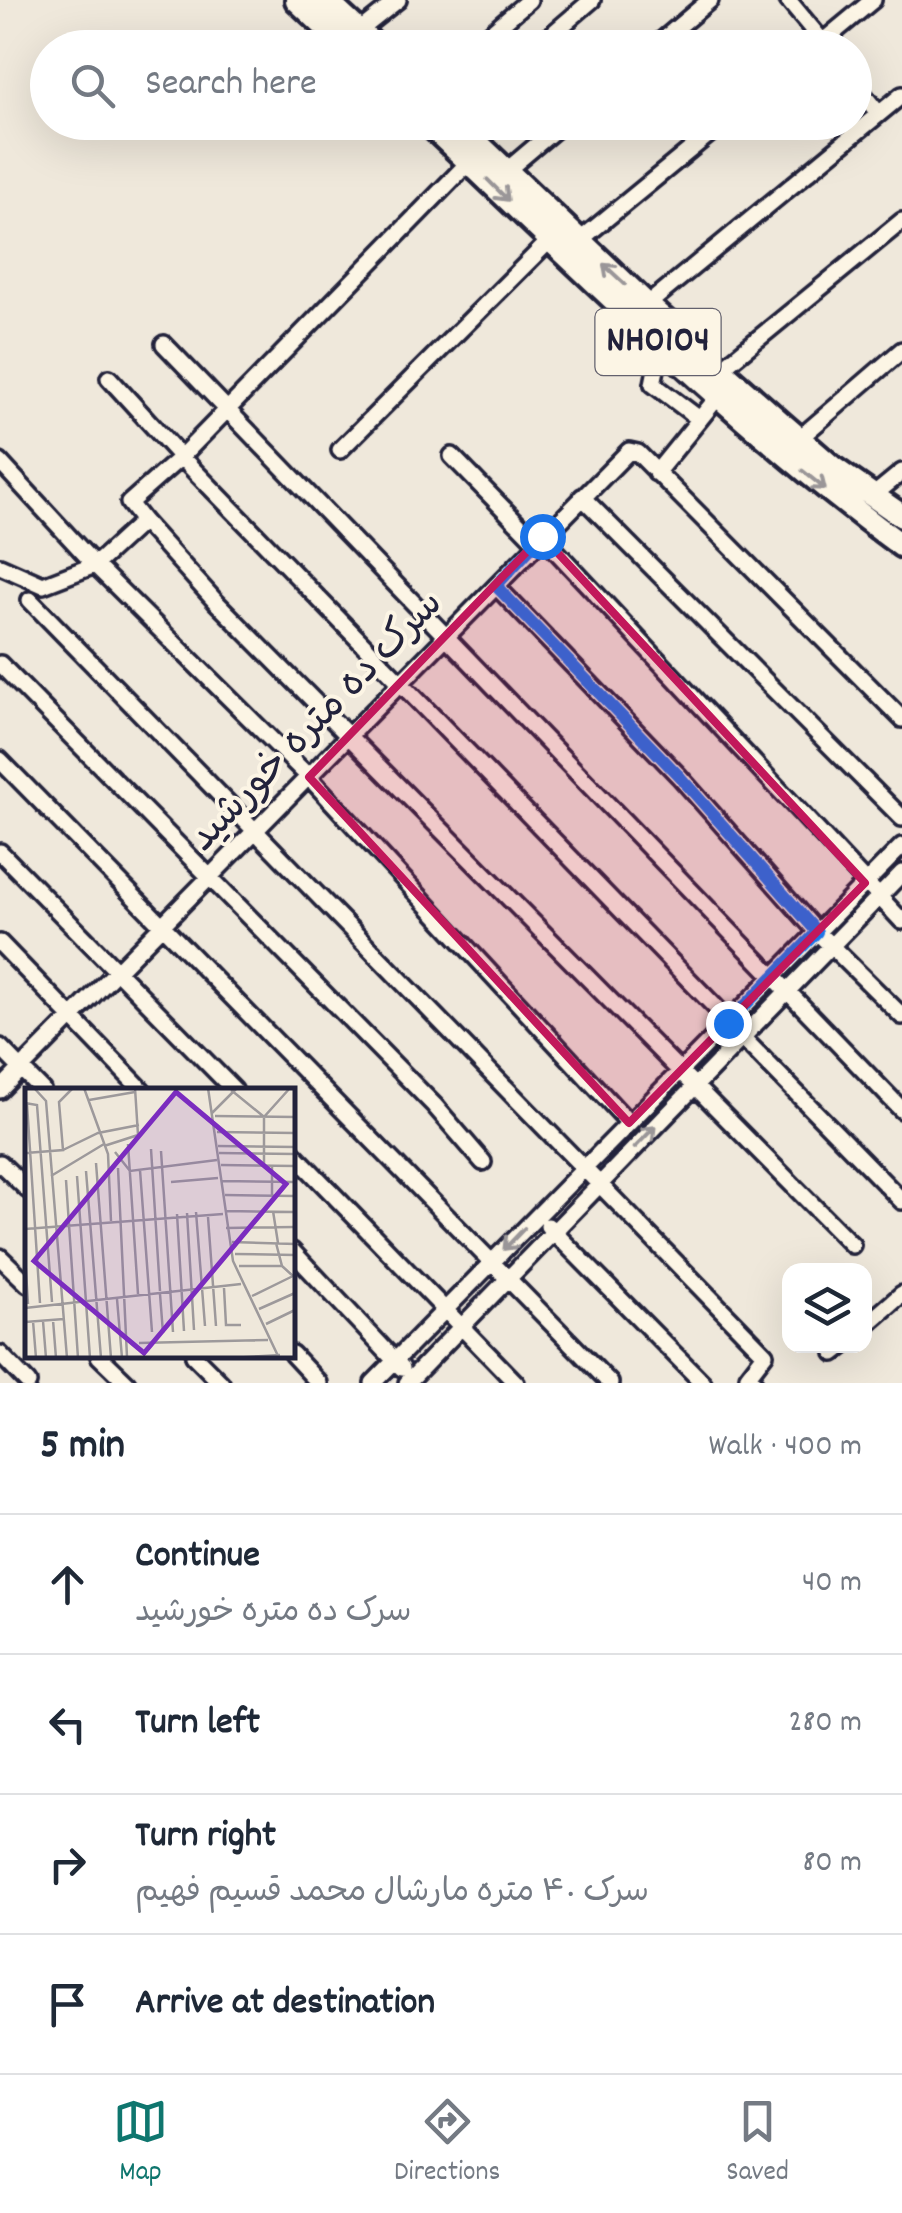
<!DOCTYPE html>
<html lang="en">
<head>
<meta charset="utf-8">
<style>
	:root { --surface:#fff; --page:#f2f2f3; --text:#1f2937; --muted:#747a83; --line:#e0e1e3; --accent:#0f766e }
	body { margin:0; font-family:Dekko,"Playpen Sans Arabic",sans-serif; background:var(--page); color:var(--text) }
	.controls { position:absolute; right:30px; bottom:30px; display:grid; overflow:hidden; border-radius:20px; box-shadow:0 10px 40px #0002 }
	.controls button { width:90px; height:90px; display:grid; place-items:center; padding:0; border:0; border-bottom:2px solid var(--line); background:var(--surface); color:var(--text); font:50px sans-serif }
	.stop { position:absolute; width:30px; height:30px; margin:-22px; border:8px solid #1a73e8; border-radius:50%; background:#fff }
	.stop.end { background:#1a73e8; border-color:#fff; box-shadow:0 2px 10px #0008 }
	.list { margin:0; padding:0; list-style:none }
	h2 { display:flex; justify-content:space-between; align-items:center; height:130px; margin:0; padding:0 40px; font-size:42px }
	h2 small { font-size:32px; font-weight:400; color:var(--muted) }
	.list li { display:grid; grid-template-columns:65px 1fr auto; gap:30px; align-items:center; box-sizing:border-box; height:140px; padding:0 40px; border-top:2px solid var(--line) }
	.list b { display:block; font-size:38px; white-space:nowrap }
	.list p { margin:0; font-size:32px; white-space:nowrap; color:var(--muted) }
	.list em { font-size:32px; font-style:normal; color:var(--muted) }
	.icon { flex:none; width:55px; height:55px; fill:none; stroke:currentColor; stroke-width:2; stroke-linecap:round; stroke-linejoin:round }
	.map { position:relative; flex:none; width:902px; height:1383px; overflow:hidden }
	.search { position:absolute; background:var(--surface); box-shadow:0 10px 40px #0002; left:30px; right:30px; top:30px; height:110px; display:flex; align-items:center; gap:25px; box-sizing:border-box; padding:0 35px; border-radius:55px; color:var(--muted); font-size:38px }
	.sheet { height:690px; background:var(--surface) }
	nav { display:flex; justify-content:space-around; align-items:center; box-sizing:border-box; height:140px; border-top:2px solid var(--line); background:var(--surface); font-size:28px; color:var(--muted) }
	nav a { display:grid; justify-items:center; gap:5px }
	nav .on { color:var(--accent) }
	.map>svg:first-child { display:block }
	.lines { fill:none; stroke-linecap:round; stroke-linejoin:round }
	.minor-casing { stroke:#22223b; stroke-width:22 }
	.highway-casing { stroke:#22223b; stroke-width:30 }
	.minor { stroke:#fcf5e5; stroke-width:15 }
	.highway { stroke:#fcf5e5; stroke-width:22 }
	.oneway { stroke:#9a9698 }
	.route { stroke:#1a73e8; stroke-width:12 }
	.marked { fill:#c2185b; fill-opacity:0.2; stroke:#c2185b; stroke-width:8; stroke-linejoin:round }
	.labels { text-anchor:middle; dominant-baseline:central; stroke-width:8; stroke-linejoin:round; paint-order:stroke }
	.shield { fill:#fcf5e5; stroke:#63616e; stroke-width:2.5 }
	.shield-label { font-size:38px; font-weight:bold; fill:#22223b }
	.street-label { font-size:40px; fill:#22223b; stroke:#fcf5e5 }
	.inset-road { fill:none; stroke:#9d999b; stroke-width:2.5 }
	.view { fill:#7b2cbf; fill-opacity:0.15; stroke:#7b2cbf; stroke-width:5 }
	.inset-edge { fill:none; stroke:#22223b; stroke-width:5 }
</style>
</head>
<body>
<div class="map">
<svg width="902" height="1383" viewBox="0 0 902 1383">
	<rect width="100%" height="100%" fill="#efe8db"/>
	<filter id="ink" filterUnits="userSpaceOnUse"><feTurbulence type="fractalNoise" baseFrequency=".01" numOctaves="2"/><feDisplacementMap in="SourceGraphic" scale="20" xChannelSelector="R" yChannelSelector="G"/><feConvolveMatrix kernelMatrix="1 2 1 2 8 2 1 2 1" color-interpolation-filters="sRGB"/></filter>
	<g filter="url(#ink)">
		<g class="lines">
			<defs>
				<path id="minor" d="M 788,0 L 827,47
					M 359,31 L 398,0
					M 473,48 L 529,0
					M 536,48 L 592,0
					M 653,48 L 710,0
					M 815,48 L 873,0
					M 854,83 L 879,114
					M 506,171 L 564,122
					M 579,241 L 724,122
					M 647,305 L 902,95
					M 164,344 L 902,1110
					M 661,345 L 653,384 L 698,418
					M 721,369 L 902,221
					M 109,378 L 181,457 L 729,1021
					M 795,442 L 902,350
					M 340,450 L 549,241
					M 452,456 L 536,542
					M 0,462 L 95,565 L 309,777 L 629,1123
					M 656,473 L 717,398
					M 874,495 L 902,472
					M 582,497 L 902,818
					M 143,521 L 216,602 L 852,1245
					M 542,536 L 902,921
					M 0,566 L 43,585 L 95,565 L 143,521 L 129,503 L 181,457 L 469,162
					M 496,586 L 679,776 L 817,932 L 902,1016
					M 30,600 L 765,1354 L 748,1376 L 754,1383
					M 0,664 L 434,1105 L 483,1162
					M 0,760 L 610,1383
					M 0,852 L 234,1090
					M 0,943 L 142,1090
					M 737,1032 L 902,1201
					M 0,1047 L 42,1090
					M 0,1090 L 629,451 L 638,453 L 902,719
					M 292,1152 L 516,1383
					M 0,1163 L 28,1190
					M 548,1226 L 703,1383
					M 292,1251 L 402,1368
					M 0,1257 L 28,1284
					M 864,1327 L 902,1294
					M 834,1353 L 843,1346
					M 0,1354 L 28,1383
					M 292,1354 L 319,1383
					M 99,1356 L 127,1383
					M 194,1356 L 221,1383
					M 373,1383 L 902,846
					M 407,1383 L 902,873"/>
				<path id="highway" d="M 297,0 L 348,48
					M 325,0 L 377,48
					M 427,122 C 582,268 730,419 902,546
					M 455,122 L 647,305 L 782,424 L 833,468 L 902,516"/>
			</defs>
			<!-- minor casing -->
			<use href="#minor" class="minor-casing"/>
			<!-- highway casing -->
			<use href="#highway" class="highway-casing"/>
			<!-- minor -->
			<use href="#minor" class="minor"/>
			<!-- highway -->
			<use href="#highway" class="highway"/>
		</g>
		<!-- one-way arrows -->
		<defs><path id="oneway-shaft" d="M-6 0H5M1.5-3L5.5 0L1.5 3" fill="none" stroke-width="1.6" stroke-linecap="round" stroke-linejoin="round" transform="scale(2.5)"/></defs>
		<g class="oneway">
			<use href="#oneway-shaft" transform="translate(498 190) rotate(45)"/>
			<use href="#oneway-shaft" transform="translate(614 274) rotate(-137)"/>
			<use href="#oneway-shaft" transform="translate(814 480) rotate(39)"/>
			<use href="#oneway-shaft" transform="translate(645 1137) rotate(-46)"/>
			<use href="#oneway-shaft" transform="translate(514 1239) rotate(134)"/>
		</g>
	</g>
	<g class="lines" filter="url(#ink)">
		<!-- route -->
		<path class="route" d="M 542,536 L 496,586 L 679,776 L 817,932 L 728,1023"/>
	</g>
	<!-- marked area -->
	<path class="marked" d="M 542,536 L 865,883 L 629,1123 L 309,777 Z"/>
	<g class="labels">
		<!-- shield labels -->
		<rect class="shield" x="595.5" y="309" width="125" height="66" rx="8"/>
		<g class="shield-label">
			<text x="658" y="342">NH0104</text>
		</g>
		<!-- street labels -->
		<g class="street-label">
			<text transform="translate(318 723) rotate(-46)">سرک ده متره خورشید</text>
		</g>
	</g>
	<!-- overview -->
	<g transform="translate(25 1088)">
		<rect width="270" height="270" fill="#efe8db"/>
		<path class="inset-road" d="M 9,0 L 21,13 L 42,270M 59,0 L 83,66 L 86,133M 183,0 L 208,173 L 254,270M 206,2 L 238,28M 64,12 L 110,4M 0,15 L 12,17 L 27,214M 2,16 L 15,215M 187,25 L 212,0M 190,28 L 270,29M 192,44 L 270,45M 103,56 L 113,206M 79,58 L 113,47 L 110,0M 193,58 L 270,59M 126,61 L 135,203M 38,62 L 73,45 L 114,37M 136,63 L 148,244M 90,64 L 105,83 L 192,72M 1,65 L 38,62 L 34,14 L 48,0M 194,65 L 270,66M 71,75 L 86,270M 196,77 L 270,78M 239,77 L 239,29 L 265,0M 93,80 L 102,269M 115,82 L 127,244M 61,83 L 76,270M 26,88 L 79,56M 52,88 L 65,270M 41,92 L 53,270M 197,93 L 270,94M 146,94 L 193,90M 200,107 L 270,108M 247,108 L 247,77M 201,123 L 270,124M 248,123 L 253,155M 171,124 L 180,238M 162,125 L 169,242M 152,126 L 159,243M 183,129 L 191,238M 201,140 L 270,139M 0,141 L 198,126M 207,154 L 270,156M 251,155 L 257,178 L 268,188M 210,166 L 270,167M 0,167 L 3,216M 214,178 L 257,178M 199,200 L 201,237 L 216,237M 135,206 L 138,245M 227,208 L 270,187M 92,211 L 97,270M 0,220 L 216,196M 234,221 L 270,205M 28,232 L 31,270M 8,233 L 11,270M 18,233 L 21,270M 0,234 L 39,231M 241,236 L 270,222M 114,255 L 243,252M 206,270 L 255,267"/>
		<path class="view" d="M 151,4 L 261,96 L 119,265 L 9,173 Z"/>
		<rect width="270" height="270" class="inset-edge"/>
	</g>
</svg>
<div class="controls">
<button><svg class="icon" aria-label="layers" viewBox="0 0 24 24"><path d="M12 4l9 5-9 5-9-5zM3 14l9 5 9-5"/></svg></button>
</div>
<div class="stop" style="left:542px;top:536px"></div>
<div class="stop end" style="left:728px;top:1023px"></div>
<div class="search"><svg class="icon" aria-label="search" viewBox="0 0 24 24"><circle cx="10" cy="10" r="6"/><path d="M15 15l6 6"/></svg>Search here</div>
</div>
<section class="sheet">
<h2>5 min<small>Walk · 400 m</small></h2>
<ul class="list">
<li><svg class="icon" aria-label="ahead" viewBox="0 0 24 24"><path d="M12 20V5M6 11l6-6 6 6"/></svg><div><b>Continue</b><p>سرک ده متره خورشید</p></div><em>40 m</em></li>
<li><svg class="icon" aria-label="left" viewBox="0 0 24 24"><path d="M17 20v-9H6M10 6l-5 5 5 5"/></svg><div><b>Turn left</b></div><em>280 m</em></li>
<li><svg class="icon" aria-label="right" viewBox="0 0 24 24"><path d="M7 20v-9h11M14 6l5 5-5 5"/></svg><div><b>Turn right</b><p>سرک ۴۰ متره مارشال محمد قسیم فهیم</p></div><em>80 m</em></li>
<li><svg class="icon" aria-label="arrive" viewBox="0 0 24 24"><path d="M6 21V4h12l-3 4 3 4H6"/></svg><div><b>Arrive at destination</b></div></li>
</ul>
</section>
<nav>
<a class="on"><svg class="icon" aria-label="map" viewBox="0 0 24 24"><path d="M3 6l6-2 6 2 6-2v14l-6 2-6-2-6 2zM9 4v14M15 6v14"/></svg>Map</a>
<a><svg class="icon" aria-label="directions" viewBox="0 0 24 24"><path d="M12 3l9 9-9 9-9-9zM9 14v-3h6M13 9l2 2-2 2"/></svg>Directions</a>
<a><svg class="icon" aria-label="saved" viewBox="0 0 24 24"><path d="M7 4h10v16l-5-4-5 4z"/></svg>Saved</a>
</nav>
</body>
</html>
